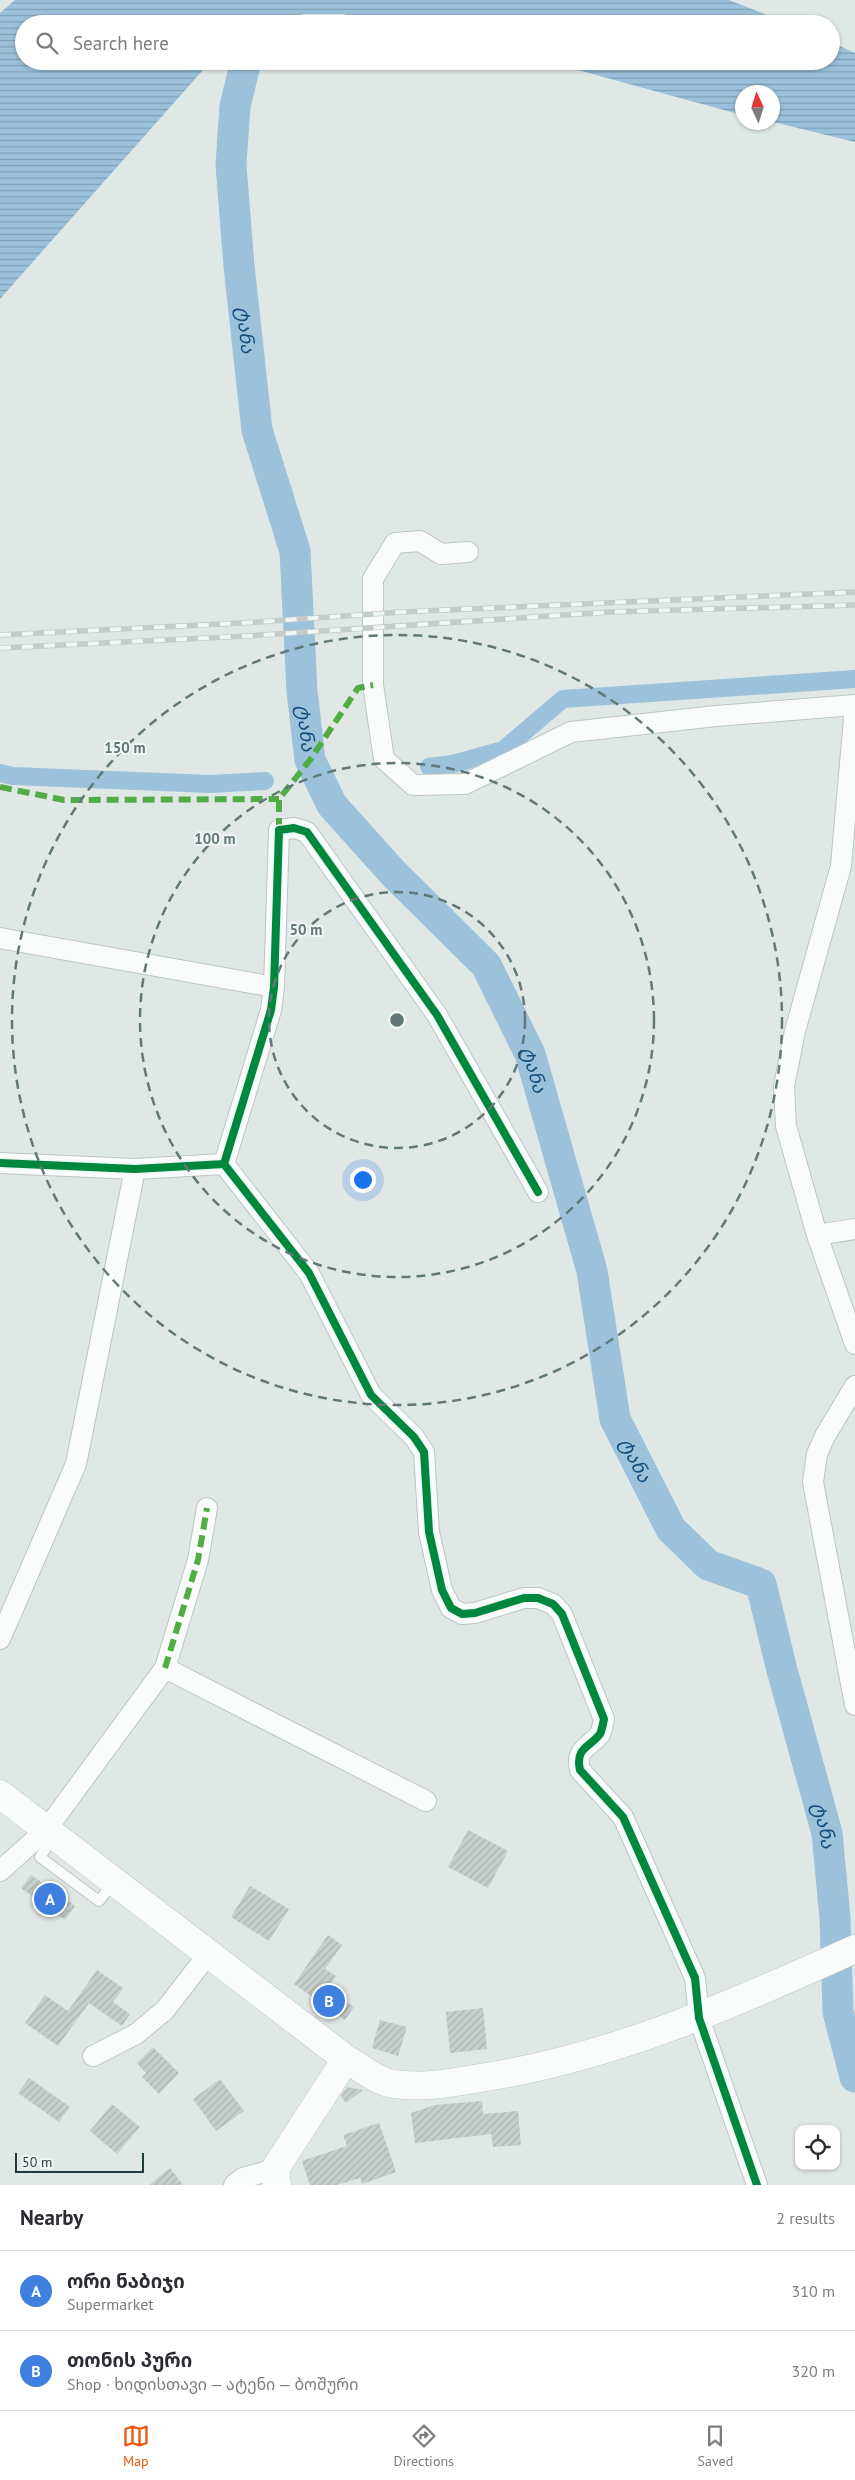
<!DOCTYPE html>
<html lang="en">
<head>
<meta charset="utf-8">
<style>
	:root { --surface:#fff; --page:#f2f2f3; --text:#2b2b33; --muted:#7c7c81; --line:#e1e1e2; --accent:#ea580c }
	body { margin:0; font-family:"PT Sans","Noto Sans Georgian",sans-serif; background:var(--page); color:var(--text) }
	.controls { position:absolute; right:15px; bottom:15px; display:grid; overflow:hidden; border-radius:10px; box-shadow:0 1px 4px #0004 }
	.controls button { width:45px; height:45px; display:grid; place-items:center; padding:0; border:0; border-bottom:1px solid var(--line); background:var(--surface); color:var(--text); font:25px sans-serif }
	.compass { position:absolute; left:735px; top:85px; width:45px; height:45px; border-radius:50%; background:var(--surface); box-shadow:0 1px 4px #0004; rotate:356deg }
	.scale { position:absolute; left:15px; bottom:12px; width:129px; box-sizing:border-box; padding-left:5px; border:2px solid #1d3b3b; border-top:0; font-size:14px; line-height:18px; white-space:nowrap; color:#1d3b3b; -webkit-text-stroke:4px #eef7f5; paint-order:stroke }
	.you { position:absolute; left:362px; top:1179px; width:18px; height:18px; margin:-12px; border:4px solid #fff; border-radius:50%; background:#1a73e8; box-shadow:0 0 0 8px #1a73e833 }
	.badge { display:grid; place-items:center; width:32px; height:32px; border-radius:50%; background:var(--accent); color:#fff; font-size:16px; font-weight:700 }
	.pin { position:absolute; translate:-50% -50%; border:2px solid #fff; box-shadow:0 1px 5px #0006 }
	.list { margin:0; padding:0; list-style:none }
	h2 { display:flex; justify-content:space-between; align-items:center; height:65px; margin:0; padding:0 20px; font-size:21px }
	h2 small { font-size:16px; font-weight:400; color:var(--muted) }
	.list li { display:grid; grid-template-columns:32px 1fr auto; gap:15px; align-items:center; box-sizing:border-box; height:80px; padding:0 20px; border-top:1px solid var(--line) }
	.list b { display:block; font-size:19px; white-space:nowrap }
	.list p { margin:0; font-size:16px; white-space:nowrap; color:var(--muted) }
	.list em { font-size:16px; font-style:normal; color:var(--muted) }
	.icon { flex:none; width:28px; height:28px; fill:none; stroke:currentColor; stroke-width:2; stroke-linecap:round; stroke-linejoin:round }
	.map { position:relative; flex:none; width:855px; height:2185px; overflow:hidden }
	.search { position:absolute; background:var(--surface); box-shadow:0 1px 4px #0004; left:15px; right:15px; top:15px; height:55px; display:flex; align-items:center; gap:12px; box-sizing:border-box; padding:0 18px; border-radius:28px; color:var(--muted); font-size:19px }
	.sheet { height:225px; background:var(--surface) }
	nav { display:flex; justify-content:space-around; align-items:center; box-sizing:border-box; height:70px; border-top:1px solid var(--line); background:var(--surface); font-size:14px; color:var(--muted) }
	nav a { display:grid; justify-items:center; gap:2px }
	nav .on { color:var(--accent) }
	.map>svg:first-child { display:block }
	.water { fill:url(#water-rules) }
	.lines { fill:none; stroke-linecap:round; stroke-linejoin:round }
	.canal { stroke:#9bc1db; stroke-width:18 }
	.river { stroke:#9bc1db; stroke-width:31 }
	.building { fill:url(#building-hatch) }
	.lane-casing { stroke:#bdc5c3; stroke-width:12 }
	.street-casing { stroke:#bdc5c3; stroke-width:22 }
	.secondary-casing { stroke:#bcc6c4; stroke-width:29 }
	.lane { stroke:#fafcfb; stroke-width:10 }
	.street { stroke:#fafcfb; stroke-width:20 }
	.secondary { stroke:#fafcfb; stroke-width:28 }
	.rail-casing { stroke:#c5caca; stroke-width:5.5 }
	.rail { stroke:#eef7f5; stroke-width:4; stroke-dasharray:11; stroke-linecap:butt }
	.quiet { stroke:#52ac46; stroke-width:6; stroke-dasharray:12 6; stroke-linecap:butt }
	.cycleway-casing { stroke:#eef7f5; stroke-width:11 }
	.cycleway { stroke:#00873e; stroke-width:8 }
	.ring { fill:none; stroke:#617877; stroke-width:2.5; stroke-dasharray:9 6 }
	.labels { text-anchor:middle; dominant-baseline:central; stroke-width:4; stroke-linejoin:round; paint-order:stroke }
	.water-label { font-size:19px; font-style:italic; fill:#124d7c; stroke:#eef7f5 }
	.centre { fill:#617877; stroke:#eef7f5; stroke-width:2.5 }
	.ring-label { font-size:15px; text-anchor:middle; font-weight:bold; fill:#617877; stroke:#eef7f5; stroke-width:4; stroke-linejoin:round; paint-order:stroke }
</style>
</head>
<body>
<div class="map">
<svg width="855" height="2185" viewBox="0 0 855 2185">
	<defs>
		<pattern id="water-rules" width="6" height="5" patternUnits="userSpaceOnUse" patternTransform="scale(1.25)"><rect width="6" height="5" fill="#9bc1db"/><path d="M0 2.5h6" fill="none" stroke="#7e9eb3"/></pattern>
		<pattern id="building-hatch" width="6" height="6" patternUnits="userSpaceOnUse" patternTransform="scale(1.25)"><rect width="6" height="6" fill="#c7cfcd"/><path d="M-1 1l2-2M0 6l6-6M5 7l2-2" fill="none" stroke="#aab3b1"/></pattern>
	</defs>
	<rect width="100%" height="100%" fill="#e0e8e6"/>
	<!-- water -->
	<path class="water" d="M 15,0 L 729,0 L 790,24 L 387,24 L 343,14 L 304,14 L 263,24 L 24,24 L 24,61 L 211,61 L 0,299 L 0,13 Z
		M 831,42 L 855,53 L 855,142 L 773,122 L 772,92 L 742,92 L 742,115 L 545,61 L 831,61 Z"/>
	<g class="lines">
		<!-- canal -->
		<path class="canal" d="M 429,767 L 453,764 L 503,750 L 563,699 L 855,679
			M 0,773 L 13,776 L 210,784 L 265,781"/>
		<!-- river -->
		<path class="river" id="s1" d="M 246,61 L 235,106 L 231,165 L 239,266 L 257,430 L 295,551 L 302,691 L 310,760 L 332,805 L 394,874 L 486,965 L 530,1054 L 592,1271 L 615,1419 L 671,1529 L 708,1565 L 761,1584 L 782,1670 L 827,1833 L 835,1918 L 838,2012 L 855,2077"/>
	</g>
	<!-- building -->
	<path class="building" d="M 468,1830 L 508,1851 L 488,1888 L 448,1867 Z
		M 31,1875 L 75,1906 L 65,1920 L 21,1888 Z
		M 250,1886 L 289,1909 L 269,1941 L 231,1917 Z
		M 328,1935 L 342,1945 L 325,1969 L 336,1976 L 327,1989 L 354,2007 L 345,2020 L 294,1984 Z
		M 97,1970 L 123,1988 L 113,2002 L 130,2014 L 122,2026 L 89,2003 L 58,2046 L 25,2023 L 45,1995 L 68,2011 Z
		M 483,2008 L 487,2049 L 450,2053 L 446,2012 Z
		M 380,2020 L 407,2027 L 398,2056 L 372,2048 Z
		M 153,2047 L 179,2073 L 159,2094 L 142,2077 L 146,2073 L 137,2063 Z
		M 29,2078 L 70,2107 L 59,2122 L 18,2093 Z
		M 220,2079 L 244,2111 L 216,2131 L 193,2099 Z
		M 347,2087 L 363,2090 L 346,2103 L 341,2096 Z
		M 482,2101 L 483,2114 L 518,2111 L 521,2145 L 493,2147 L 491,2134 L 415,2143 L 411,2113 L 435,2105 Z
		M 112,2104 L 140,2127 L 117,2154 L 90,2131 Z
		M 379,2123 L 396,2172 L 362,2184 L 360,2178 L 337,2185 L 310,2185 L 302,2161 L 347,2146 L 343,2135 Z
		M 170,2168 L 183,2185 L 149,2185 Z"/>
	<g class="lines">
		<defs>
			<path id="lane" d="M 54,1837 L 40,1857 L 99,1901 L 113,1883"/>
			<path id="street" d="M 468,552 L 441,554 L 420,541 L 395,543 L 373,579 L 373,685 L 384,759 L 413,785 L 465,784 L 571,732 L 716,716 L 855,705
				M 855,707 L 841,866 L 795,1031 L 784,1086 L 786,1126 L 817,1235 L 855,1344
				M 0,938 L 274,987
				M 0,1163 L 135,1169 L 224,1164 L 309,1273 L 371,1395 L 414,1437 L 424,1452 L 429,1532 L 442,1590 L 451,1608 L 462,1614 L 475,1613 L 524,1598 L 538,1598 L 553,1604 L 562,1614 L 604,1719 C 603,1724 602,1730 600,1734 C 589,1748 575,1748 580,1770 L 623,1817 L 695,1978 L 699,2018 L 757,2185
				M 224,1164 L 271,1010 L 274,987 L 279,830 L 294,828 L 307,832 L 437,1015 L 538,1192
				M 817,1235 L 855,1229
				M 855,1386 L 825,1436 L 817,1454 L 813,1482 L 855,1705
				M 0,1639 L 76,1464 L 135,1169
				M 165,1668 L 198,1560 L 207,1508
				M 0,1871 L 46,1830 L 165,1668 L 426,1801
				M 93,2056 L 136,2034 L 165,2010 L 209,1953
				M 234,2185 L 243,2178 L 275,2169"/>
			<path id="secondary" d="M 0,1794 L 346,2059 C 359,2066 375,2080 389,2083 C 419,2089 450,2083 480,2078 C 612,2058 734,2004 855,1949
				M 277,2185 L 275,2169 L 346,2059"/>
		</defs>
		<!-- lane casing -->
		<use href="#lane" class="lane-casing"/>
		<!-- street casing -->
		<use href="#street" class="street-casing"/>
		<!-- secondary casing -->
		<use href="#secondary" class="secondary-casing"/>
		<!-- lane -->
		<use href="#lane" class="lane"/>
		<!-- street -->
		<use href="#street" class="street"/>
		<!-- secondary -->
		<use href="#secondary" class="secondary"/>
		<defs>
			<path id="rail" d="M 0,635 L 242,623 L 401,612 L 855,592
				M 0,648 L 248,636 L 610,612 L 855,605"/>
		</defs>
		<!-- rail casing -->
		<use href="#rail" class="rail-casing"/>
		<!-- rail -->
		<use href="#rail" class="rail"/>
		<!-- quiet -->
		<path class="quiet" d="M 0,787 L 64,800 L 279,799
			M 279,830 L 279,799 L 310,760 L 358,688 L 373,685
			M 165,1668 L 198,1560 L 207,1508"/>
		<defs>
			<path id="cycleway" d="M 0,1163 L 135,1169 L 224,1164 L 309,1273 L 371,1395 L 414,1437 L 424,1452 L 429,1532 L 442,1590 L 451,1608 L 462,1614 L 475,1613 L 524,1598 L 538,1598 L 553,1604 L 562,1614 L 604,1719 C 603,1724 602,1730 600,1734 C 589,1748 575,1748 580,1770 L 623,1817 L 695,1978 L 699,2018 L 757,2185
				M 224,1164 L 271,1010 L 274,987 L 279,830 L 294,828 L 307,832 L 437,1015 L 538,1192"/>
		</defs>
		<!-- cycleway casing -->
		<use href="#cycleway" class="cycleway-casing"/>
		<!-- cycleway -->
		<use href="#cycleway" class="cycleway"/>
	</g>
	<!-- distance rings -->
	<g class="ring">
		<circle cx="397" cy="1020" r="128"/>
		<circle cx="397" cy="1020" r="257"/>
		<circle cx="397" cy="1020" r="385"/>
	</g>
	<g class="labels">
		<!-- water labels -->
		<g class="water-label">
			<text stroke="none"><textPath href="#s1" startOffset="271">ტანა</textPath></text>
			<text stroke="none"><textPath href="#s1" startOffset="676">ტანა</textPath></text>
			<text stroke="none"><textPath href="#s1" startOffset="1096">ტანა</textPath></text>
			<text stroke="none"><textPath href="#s1" startOffset="1501">ტანა</textPath></text>
			<text stroke="none"><textPath href="#s1" startOffset="1936">ტანა</textPath></text>
		</g>
	</g>
	<circle cx="397" cy="1020" r="8" class="centre"/>
	<g class="ring-label">
		<text x="125" y="753">150 m</text>
		<text x="215" y="844">100 m</text>
		<text x="306" y="935">50 m</text>
	</g>
</svg>
<div class="controls">
<button><svg class="icon" aria-label="locate" viewBox="0 0 24 24"><circle cx="12" cy="12" r="6"/><path d="M12 2v4M12 18v4M2 12h4M18 12h4"/></svg></button>
</div>
<svg class="compass" viewBox="-18 -18 36 36"><path d="M0-13l5 13h-10z" fill="#e53935"/><path d="M0 13l5-13h-10z" fill="#7c7c81"/></svg>
<div class="scale">50 m</div>
<div class="you"></div>
<div class="pin badge" style="left:50px;top:1899px;background:#3f7fe0">A</div>
<div class="pin badge" style="left:329px;top:2001px;background:#3f7fe0">B</div>
<div class="search"><svg class="icon" aria-label="search" viewBox="0 0 24 24"><circle cx="10" cy="10" r="6"/><path d="M15 15l6 6"/></svg>Search here</div>
</div>
<section class="sheet">
<h2>Nearby<small>2 results</small></h2>
<ul class="list">
<li><span class="badge" style="background:#3f7fe0">A</span><div><b>ორი ნაბიჯი</b><p>Supermarket</p></div><em>310 m</em></li>
<li><span class="badge" style="background:#3f7fe0">B</span><div><b>თონის პური</b><p>Shop · ხიდისთავი — ატენი — ბოშური</p></div><em>320 m</em></li>
</ul>
</section>
<nav>
<a class="on"><svg class="icon" aria-label="map" viewBox="0 0 24 24"><path d="M3 6l6-2 6 2 6-2v14l-6 2-6-2-6 2zM9 4v14M15 6v14"/></svg>Map</a>
<a><svg class="icon" aria-label="directions" viewBox="0 0 24 24"><path d="M12 3l9 9-9 9-9-9zM9 14v-3h6M13 9l2 2-2 2"/></svg>Directions</a>
<a><svg class="icon" aria-label="saved" viewBox="0 0 24 24"><path d="M7 4h10v16l-5-4-5 4z"/></svg>Saved</a>
</nav>
</body>
</html>
